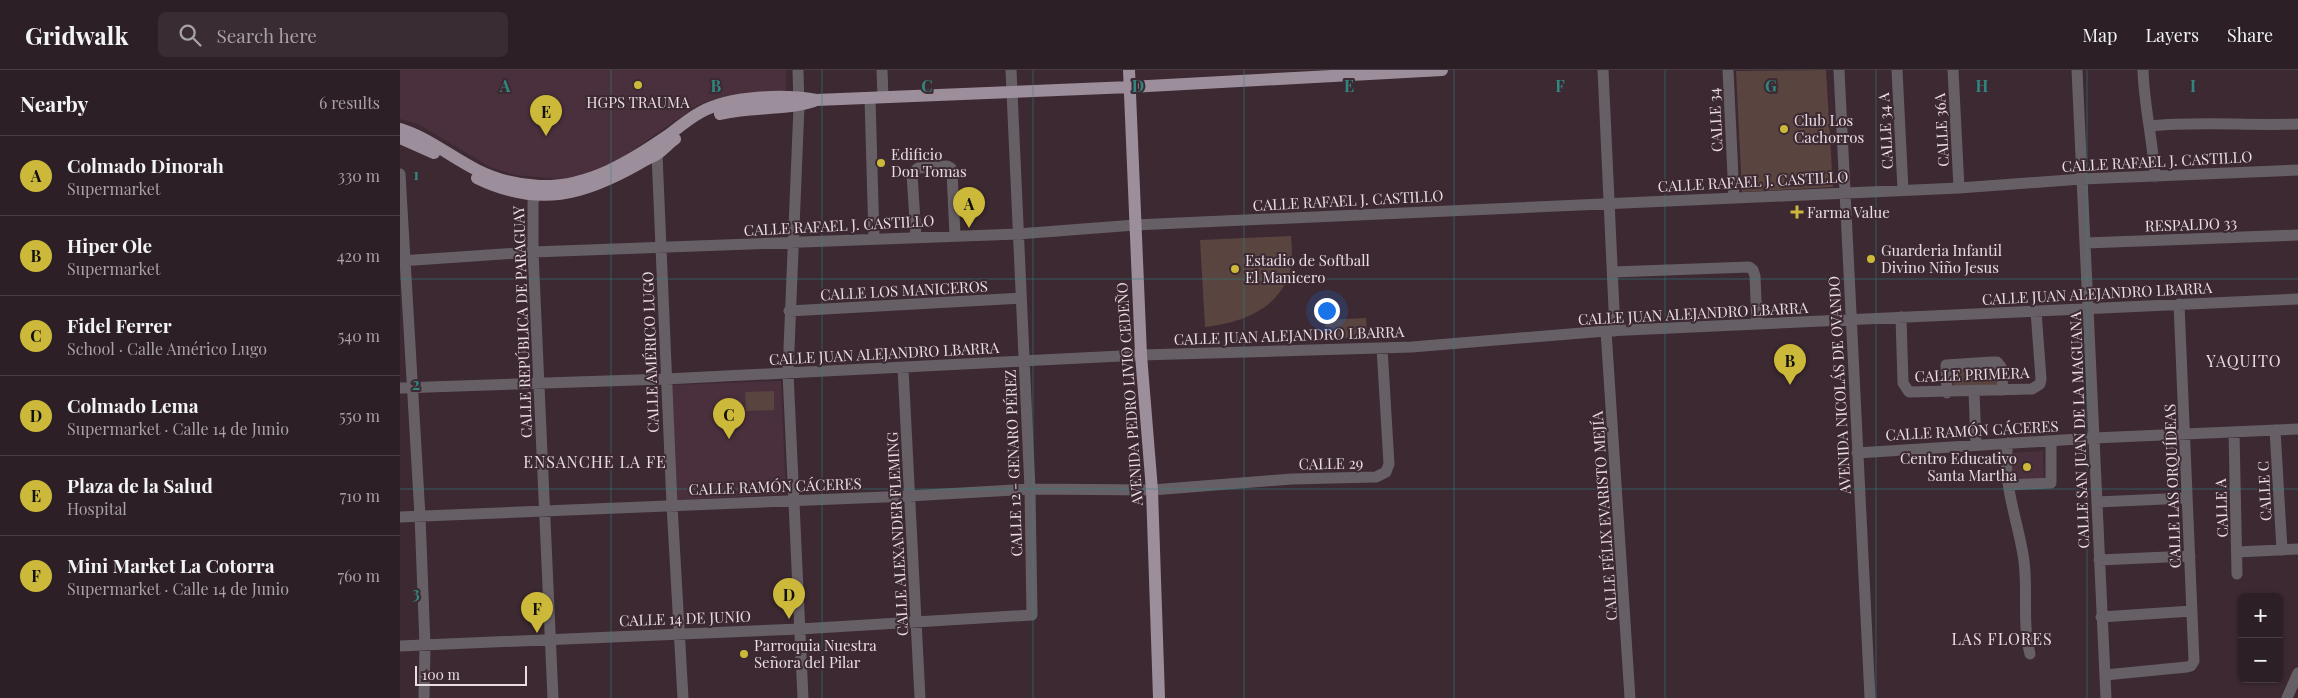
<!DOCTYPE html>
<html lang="en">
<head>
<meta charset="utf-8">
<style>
	:root { --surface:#2d1f26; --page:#392c32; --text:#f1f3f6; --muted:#a7a2a7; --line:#483d43; --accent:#ccb939 }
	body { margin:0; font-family:"Playfair Display",serif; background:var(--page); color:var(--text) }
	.controls { position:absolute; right:15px; bottom:15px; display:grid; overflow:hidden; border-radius:8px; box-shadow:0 1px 4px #0004 }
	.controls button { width:45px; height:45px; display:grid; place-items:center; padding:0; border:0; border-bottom:1px solid var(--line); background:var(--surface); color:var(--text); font:25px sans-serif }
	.scale { position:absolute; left:15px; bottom:12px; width:112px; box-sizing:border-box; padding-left:5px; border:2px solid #e9dce2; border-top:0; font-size:14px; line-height:18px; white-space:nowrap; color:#e9dce2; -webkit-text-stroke:4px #3c2932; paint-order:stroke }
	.you { position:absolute; left:926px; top:240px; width:18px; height:18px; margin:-12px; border:4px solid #fff; border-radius:50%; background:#1a73e8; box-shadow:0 0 0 8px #1a73e833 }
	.badge { display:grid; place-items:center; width:32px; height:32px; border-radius:50%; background:var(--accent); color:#111; font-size:16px; font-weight:700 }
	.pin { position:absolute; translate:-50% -41px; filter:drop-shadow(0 1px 2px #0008) }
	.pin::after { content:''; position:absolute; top:26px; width:18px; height:15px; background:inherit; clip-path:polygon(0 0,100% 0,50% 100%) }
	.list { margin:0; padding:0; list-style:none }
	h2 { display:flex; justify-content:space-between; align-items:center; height:65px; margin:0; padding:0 20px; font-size:21px }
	h2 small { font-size:16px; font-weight:400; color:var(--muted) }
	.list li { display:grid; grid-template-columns:32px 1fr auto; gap:15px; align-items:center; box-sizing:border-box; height:80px; padding:0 20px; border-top:1px solid var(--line) }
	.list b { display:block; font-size:19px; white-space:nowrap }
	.list p { margin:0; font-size:16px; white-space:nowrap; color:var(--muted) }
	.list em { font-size:16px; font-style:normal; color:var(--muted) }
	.icon { flex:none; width:28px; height:28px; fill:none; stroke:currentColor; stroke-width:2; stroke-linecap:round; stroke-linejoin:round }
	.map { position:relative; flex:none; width:1898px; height:628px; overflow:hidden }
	header { display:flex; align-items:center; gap:30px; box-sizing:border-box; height:70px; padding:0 25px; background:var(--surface); border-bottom:1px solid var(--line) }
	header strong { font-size:24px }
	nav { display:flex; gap:28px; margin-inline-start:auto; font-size:18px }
	.search { width:350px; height:45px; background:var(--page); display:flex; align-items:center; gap:12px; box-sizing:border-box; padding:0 18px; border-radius:8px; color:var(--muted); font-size:19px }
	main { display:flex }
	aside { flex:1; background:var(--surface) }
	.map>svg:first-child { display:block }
	.built { fill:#4a303c }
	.green { fill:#59443f }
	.park { fill:url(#park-crowns) }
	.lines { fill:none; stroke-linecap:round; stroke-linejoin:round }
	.minor { stroke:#675f66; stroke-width:11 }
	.major { stroke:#9d8e9c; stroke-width:12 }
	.grid { fill:none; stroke:#30857f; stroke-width:1; stroke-opacity:0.55 }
	.poi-dot { fill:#ccb939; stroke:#3c2932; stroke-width:2 }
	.labels { text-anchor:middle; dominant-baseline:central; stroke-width:4; stroke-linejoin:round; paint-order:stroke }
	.poi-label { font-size:15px; fill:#e9dce2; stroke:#3c2932; text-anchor:start }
	.street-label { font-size:15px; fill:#e9dce2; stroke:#3c2932 }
	.neighbourhood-label { font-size:16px; letter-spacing:1px; fill:#e9dce2; stroke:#3c2932 }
	.grid-label { font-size:16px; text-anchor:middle; font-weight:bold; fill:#30857f; stroke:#3c2932; stroke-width:4; stroke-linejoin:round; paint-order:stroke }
</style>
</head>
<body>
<header>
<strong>Gridwalk</strong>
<div class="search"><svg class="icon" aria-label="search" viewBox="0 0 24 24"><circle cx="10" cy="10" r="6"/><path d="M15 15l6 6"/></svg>Search here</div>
<nav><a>Map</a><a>Layers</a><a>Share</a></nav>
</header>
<main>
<aside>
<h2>Nearby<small>6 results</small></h2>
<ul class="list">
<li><span class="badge">A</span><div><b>Colmado Dinorah</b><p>Supermarket</p></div><em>330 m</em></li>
<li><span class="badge">B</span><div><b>Hiper Ole</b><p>Supermarket</p></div><em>420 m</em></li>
<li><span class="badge">C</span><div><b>Fidel Ferrer</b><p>School · Calle Américo Lugo</p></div><em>540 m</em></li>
<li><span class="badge">D</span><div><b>Colmado Lema</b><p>Supermarket · Calle 14 de Junio</p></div><em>550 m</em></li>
<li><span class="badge">E</span><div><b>Plaza de la Salud</b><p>Hospital</p></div><em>710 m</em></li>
<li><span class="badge">F</span><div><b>Mini Market La Cotorra</b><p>Supermarket · Calle 14 de Junio</p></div><em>760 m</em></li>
</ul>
</aside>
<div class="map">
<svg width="1898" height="628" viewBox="0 0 1898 628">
	<defs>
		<pattern id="park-crowns" width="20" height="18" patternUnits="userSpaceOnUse" patternTransform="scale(1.25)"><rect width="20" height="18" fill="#59443f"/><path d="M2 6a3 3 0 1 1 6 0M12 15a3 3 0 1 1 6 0" fill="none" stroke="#715e5a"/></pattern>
	</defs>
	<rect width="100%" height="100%" fill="#3c2932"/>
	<!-- built -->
	<path class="built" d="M 0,0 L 386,0 L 386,20 L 378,25 L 314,29 L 298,35 L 204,100 L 182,106 L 160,109 L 115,105 L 90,97 L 18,54 L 0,49 Z
		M 381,311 L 386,424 L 277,430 L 272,315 Z
		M 1643,381 L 1644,411 L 1611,412 L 1609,383 Z"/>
	<!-- green -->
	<path class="green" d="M 1426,0 L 1433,117 L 1342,122 L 1336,1 Z
		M 891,166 C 892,178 893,193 889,205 C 876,241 839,253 805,257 L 800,170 Z
		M 966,248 L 967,267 L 926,269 L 925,250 Z
		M 374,321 L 374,340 L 346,341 L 345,322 Z"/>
	<!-- park -->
	<path class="park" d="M 1596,297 L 1597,315 L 1554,318 L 1551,299 Z"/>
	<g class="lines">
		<!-- minor -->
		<path class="minor" d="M 398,0 L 399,36 L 388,303 L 403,628
			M 482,0 L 483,27
			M 1203,0 L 1215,261
			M 1328,0 L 1334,128
			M 1439,0 L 1470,628
			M 1497,0 L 1503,120
			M 1553,0 L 1559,118
			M 1677,0 L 1706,628
			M 1743,0 C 1744,36 1753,71 1755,107
			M 470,28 L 474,169
			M 1750,56 C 1799,51 1848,56 1898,54
			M 262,77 L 257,84 L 272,435 L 283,628
			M 0,104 L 20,446 L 25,575 L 24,628
			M 138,117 L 133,132 L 133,182 L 153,628
			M 516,167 L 512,104 L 518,98 L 547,96 L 551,98 L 552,102 L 555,165
			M 1686,173 L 1898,165
			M 0,191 L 133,182 L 618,164 L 735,155 L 1559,118 L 1682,109 L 1898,100
			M 1213,202 L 1349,197 L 1353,200 L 1355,206 L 1357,254
			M 389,241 L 621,228
			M 1501,247 L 1503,313 L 1509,322 L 1632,319 L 1640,314 L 1641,309 L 1636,241
			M 1206,261 L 1230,628
			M 503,298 L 520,628
			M 0,318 L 266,309 L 741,285 L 1012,277 L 1206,261 L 1898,229
			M 1574,321 L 1576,374
			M 1547,323 L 1546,295 L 1592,292 L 1597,292 L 1601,297 L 1603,320
			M 1875,360 L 1882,480
			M 1834,362 L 1837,504
			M 1608,373 C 1601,412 1619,453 1624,491 C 1628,523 1622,553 1630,584
			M 1457,383 L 1694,368 L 1898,359
			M 1609,415 L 1651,413 L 1651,371
			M 1697,432 L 1787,428
			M 0,447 L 509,426 L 630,419 L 752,420 L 892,409 L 976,407 L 986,402 L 989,394 L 982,278
			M 1838,482 L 1898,479
			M 1699,490 L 1790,486
			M 1701,547 L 1792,541
			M 0,576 L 400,559 L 632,545 L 630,419 L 611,0
			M 1705,605 L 1787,597 L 1791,596 L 1794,591 L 1779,234
			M 1887,628 L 1898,603"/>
		<!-- major -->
		<path class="major" d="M 729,0 L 741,285 L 752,420 L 759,628
			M 320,44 C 351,36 383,41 414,31
			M 0,59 C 29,68 51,87 77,100 C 95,109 118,115 139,116 C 188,118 231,91 270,64 C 280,56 290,48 301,42 C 330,26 384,24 416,30 L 730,17 L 1042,0
			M 0,68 L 34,83
			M 77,108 C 139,138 184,125 240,93 C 246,89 252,87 257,84 C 263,80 269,73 275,69"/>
	</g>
	<!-- grid -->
	<path class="grid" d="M 211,0 L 211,628M 422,0 L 422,628M 633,0 L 633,628M 844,0 L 844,628M 1054,0 L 1054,628M 1265,0 L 1265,628M 1476,0 L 1476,628M 1687,0 L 1687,628M 0,209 L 1898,209M 0,419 L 1898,419"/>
	<!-- markers -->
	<g class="poi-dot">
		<circle cx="238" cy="15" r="5"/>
		<circle cx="1384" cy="59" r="5"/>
		<circle cx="481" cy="93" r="5"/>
		<path d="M1394.5 134.5h5v5h5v5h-5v5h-5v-5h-5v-5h5z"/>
		<circle cx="1471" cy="189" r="5"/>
		<circle cx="835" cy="199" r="5"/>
		<circle cx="1627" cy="397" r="5"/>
		<circle cx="344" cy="584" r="5"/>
	</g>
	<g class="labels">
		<!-- poi labels -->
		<g class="poi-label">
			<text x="238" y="32" text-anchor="middle">HGPS TRAUMA</text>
			<text x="1394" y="50">Club Los<tspan x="1394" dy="17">Cachorros</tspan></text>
			<text x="491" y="84">Edificio<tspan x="491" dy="17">Don Tomas</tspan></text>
			<text x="1407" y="142">Farma Value</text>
			<text x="1481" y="180">Guarderia Infantil<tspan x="1481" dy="17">Divino Niño Jesus</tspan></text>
			<text x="845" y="190">Estadio de Softball<tspan x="845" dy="17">El Manicero</tspan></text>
			<text x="1617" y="388" text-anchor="end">Centro Educativo<tspan x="1617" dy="17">Santa Martha</tspan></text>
			<text x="354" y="575">Parroquia Nuestra<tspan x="354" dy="17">Señora del Pilar</tspan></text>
		</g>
		<!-- street labels -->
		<g class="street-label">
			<text transform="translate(1315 50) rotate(-93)">CALLE 34</text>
			<text transform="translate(1541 60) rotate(-93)">CALLE 36A</text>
			<text transform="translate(1485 61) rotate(-93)">CALLE 34 A</text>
			<text transform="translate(1757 91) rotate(-3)">CALLE RAFAEL J. CASTILLO</text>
			<text transform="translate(1353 111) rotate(-3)">CALLE RAFAEL J. CASTILLO</text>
			<text transform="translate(948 130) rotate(-3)">CALLE RAFAEL J. CASTILLO</text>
			<text transform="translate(1791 154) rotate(-2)">RESPALDO 33</text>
			<text transform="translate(439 155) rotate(-3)">CALLE RAFAEL J. CASTILLO</text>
			<text transform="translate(504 220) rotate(-3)">CALLE LOS MANICEROS</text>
			<text transform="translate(1697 223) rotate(-3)">CALLE JUAN ALEJANDRO LBARRA</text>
			<text transform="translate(1293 243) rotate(-3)">CALLE JUAN ALEJANDRO LBARRA</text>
			<text transform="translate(122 252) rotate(-92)">CALLE REPÚBLICA DE PARAGUAY</text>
			<text transform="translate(889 265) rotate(-2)">CALLE JUAN ALEJANDRO LBARRA</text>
			<text transform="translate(250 282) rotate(-92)">CALLE AMÉRICO LUGO</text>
			<text transform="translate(484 283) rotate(-3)">CALLE JUAN ALEJANDRO LBARRA</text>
			<text transform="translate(1572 304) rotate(-2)">CALLE PRIMERA</text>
			<text transform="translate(1439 315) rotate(-93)">AVENIDA NICOLÁS DE OVANDO</text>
			<text transform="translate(729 324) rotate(-94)">AVENIDA PEDRO LIVIO CEDEÑO</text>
			<text transform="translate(1572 360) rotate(-3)">CALLE RAMÓN CÁCERES</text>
			<text transform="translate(1679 360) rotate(-92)">CALLE SAN JUAN DE LA MAGUANA</text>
			<text transform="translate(613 393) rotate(-92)">CALLE 12 - GENARO PÉREZ</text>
			<text transform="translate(931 393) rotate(-1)">CALLE 29</text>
			<text transform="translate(375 416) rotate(-2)">CALLE RAMÓN CÁCERES</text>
			<text transform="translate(1772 416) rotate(-92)">CALLE LAS ORQUÍDEAS</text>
			<text transform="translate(1864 421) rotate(-93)">CALLE C</text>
			<text transform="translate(1821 438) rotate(-92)">CALLE A</text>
			<text transform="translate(1204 446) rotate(-94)">CALLE FÉLIX EVARISTO MEJÍA</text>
			<text transform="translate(497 464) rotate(-93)">CALLE ALEXANDER FLEMING</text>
			<text transform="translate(285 548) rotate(-2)">CALLE 14 DE JUNIO</text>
		</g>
		<!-- neighbourhood labels -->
		<g class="neighbourhood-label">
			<text x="1844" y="290">YAQUITO</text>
			<text x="195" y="391">ENSANCHE LA FE</text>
			<text x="1602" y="568">LAS FLORES</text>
		</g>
	</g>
	<g class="grid-label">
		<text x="105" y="22">A</text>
		<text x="316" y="22">B</text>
		<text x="527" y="22">C</text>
		<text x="738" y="22">D</text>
		<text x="949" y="22">E</text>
		<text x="1160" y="22">F</text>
		<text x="1371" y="22">G</text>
		<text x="1582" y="22">H</text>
		<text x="1793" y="22">I</text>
		<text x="16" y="110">1</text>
		<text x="16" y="320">2</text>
		<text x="16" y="529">3</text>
	</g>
</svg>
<div class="controls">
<button>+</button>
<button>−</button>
</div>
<div class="scale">100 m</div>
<div class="you"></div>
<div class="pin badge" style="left:569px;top:158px">A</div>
<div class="pin badge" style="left:1390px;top:315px">B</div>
<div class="pin badge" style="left:329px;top:369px">C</div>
<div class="pin badge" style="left:389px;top:549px">D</div>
<div class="pin badge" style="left:146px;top:66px">E</div>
<div class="pin badge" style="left:137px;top:563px">F</div>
</div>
</main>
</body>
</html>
